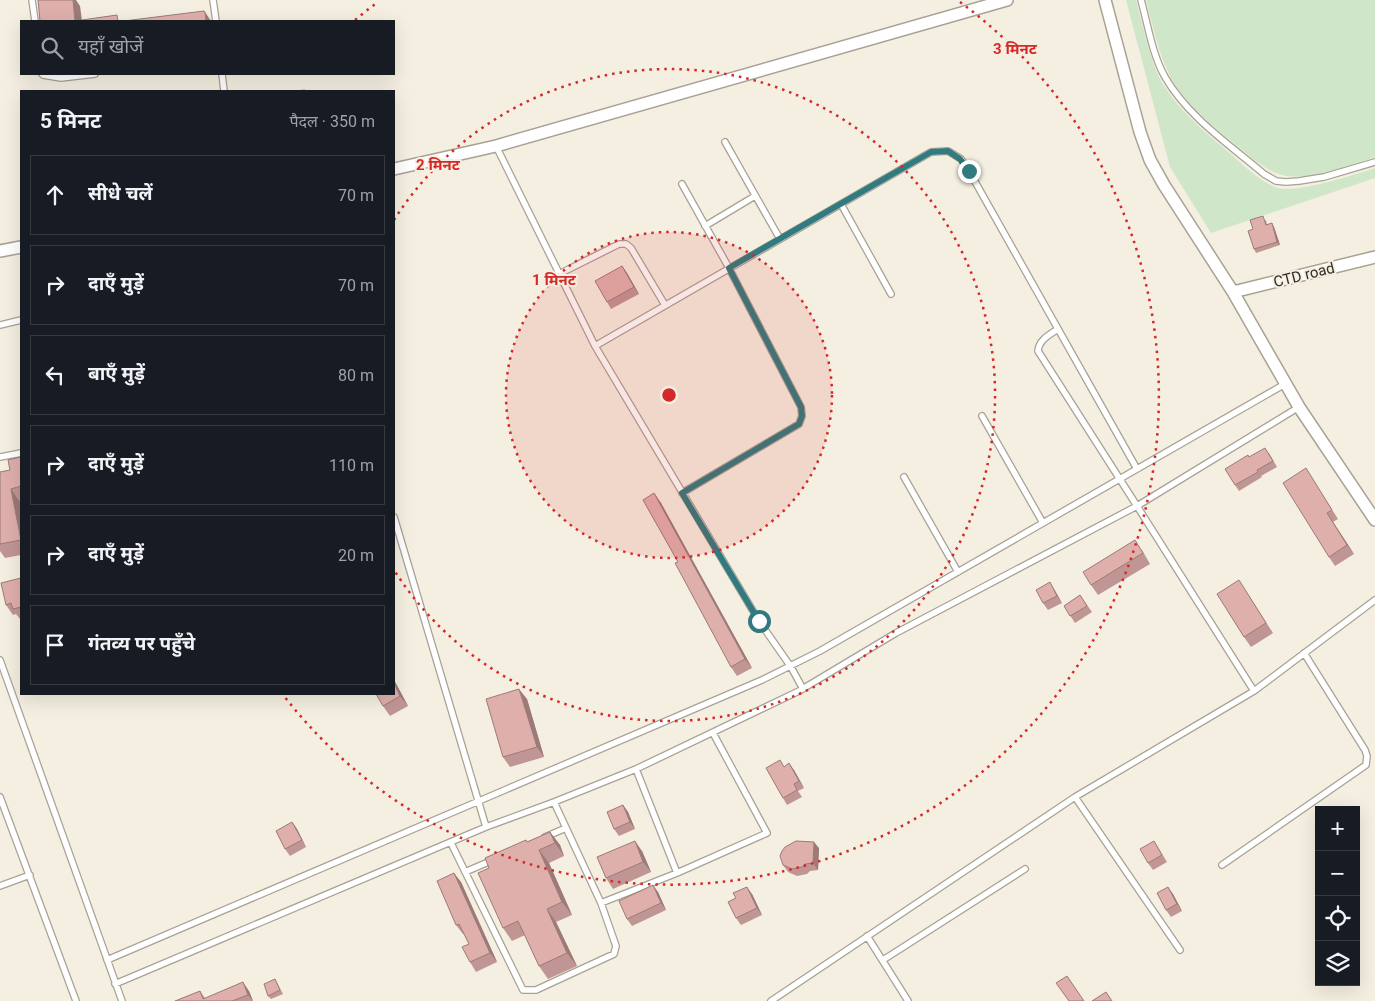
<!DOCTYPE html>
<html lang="hi">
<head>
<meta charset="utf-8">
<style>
	:root { --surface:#171b24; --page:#242831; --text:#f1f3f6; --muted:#9ea1a6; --line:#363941 }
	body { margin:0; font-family:Roboto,"Noto Sans Devanagari",sans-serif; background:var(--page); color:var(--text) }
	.controls { position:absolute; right:15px; bottom:15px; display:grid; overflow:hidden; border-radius:0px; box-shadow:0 5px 20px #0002 }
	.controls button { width:45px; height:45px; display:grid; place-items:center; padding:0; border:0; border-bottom:1px solid var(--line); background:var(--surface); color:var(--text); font:25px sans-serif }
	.stop { position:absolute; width:15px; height:15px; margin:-11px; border:4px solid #317a7f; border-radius:50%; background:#fff }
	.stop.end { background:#317a7f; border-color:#fff; box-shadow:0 1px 5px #0008 }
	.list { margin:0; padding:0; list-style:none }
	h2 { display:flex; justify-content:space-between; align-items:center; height:65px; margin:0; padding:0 20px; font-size:21px }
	h2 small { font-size:16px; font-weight:400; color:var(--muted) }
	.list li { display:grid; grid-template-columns:32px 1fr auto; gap:15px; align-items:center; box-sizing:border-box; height:80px; margin:0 10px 10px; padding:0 10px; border:1px solid var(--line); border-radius:0px }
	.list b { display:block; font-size:19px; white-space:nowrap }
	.list em { font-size:16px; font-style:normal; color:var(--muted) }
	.icon { flex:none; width:28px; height:28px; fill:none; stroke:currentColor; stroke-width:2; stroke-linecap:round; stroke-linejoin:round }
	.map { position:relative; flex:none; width:1375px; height:1001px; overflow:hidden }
	.search { position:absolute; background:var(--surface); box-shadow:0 5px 20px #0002; left:20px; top:20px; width:375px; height:55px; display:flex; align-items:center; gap:12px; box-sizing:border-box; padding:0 18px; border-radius:0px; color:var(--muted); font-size:19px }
	.panel { position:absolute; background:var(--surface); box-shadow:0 5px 20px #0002; left:20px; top:90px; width:375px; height:605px; border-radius:0px }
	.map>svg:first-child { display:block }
	.green { fill:#d0e6c8 }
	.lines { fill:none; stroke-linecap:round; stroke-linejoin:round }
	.lane-casing { stroke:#a7a294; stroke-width:8 }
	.street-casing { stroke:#a7a294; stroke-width:14 }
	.lane { stroke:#fff; stroke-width:5.5 }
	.street { stroke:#fff; stroke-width:11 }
	.wall { fill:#c09694 }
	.shaded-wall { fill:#9c7a78 }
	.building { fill:#dfafac; stroke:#9c7a78 }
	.route { stroke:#317a7f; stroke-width:6 }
	.ring { fill:none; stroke:#d62828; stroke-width:2.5; stroke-dasharray:2.5 5 }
	.labels { text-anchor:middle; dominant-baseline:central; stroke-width:4; stroke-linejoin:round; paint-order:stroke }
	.street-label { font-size:15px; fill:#2f2d27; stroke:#f4efe0 }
	.centre { fill:#d62828; stroke:#f4efe0; stroke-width:2.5 }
	.ring-label { font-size:15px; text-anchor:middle; font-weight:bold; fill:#d62828; stroke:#f4efe0; stroke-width:4; stroke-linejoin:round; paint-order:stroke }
</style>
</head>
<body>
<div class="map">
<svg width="1375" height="1001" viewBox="0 0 1375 1001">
	<rect width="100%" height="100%" fill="#f4efe0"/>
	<!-- green -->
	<path class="green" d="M 1126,0 L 1136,0 C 1143,25 1148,53 1159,77 C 1176,109 1205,132 1232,155 C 1244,166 1262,183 1278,188 C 1298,193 1354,175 1375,168 L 1375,178 L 1211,233 L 1170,167 Z
		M 1146,0 L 1375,0 L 1375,157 C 1349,166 1314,180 1286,176 C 1268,173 1252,158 1238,147 C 1217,129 1194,112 1178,89 C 1160,63 1154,30 1146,0 Z"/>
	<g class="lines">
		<defs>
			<path id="lane" d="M 32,0 L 35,21
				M 213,0 L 216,21
				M 1141,0 C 1148,25 1152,54 1165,77 C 1188,117 1230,145 1264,174 L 1276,181 L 1286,182 L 1299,181 L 1324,177 L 1375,162
				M 42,74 L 43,75 L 61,78 L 95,74
				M 222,74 L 224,91
				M 725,142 L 780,239
				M 496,146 L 595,346 L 759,621 L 791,667 L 803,689
				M 682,184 L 729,268 L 801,407 L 802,416 L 799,424 L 682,493
				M 841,204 L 891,294
				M 705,226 L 755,196
				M 559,274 L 619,244 L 626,244 L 631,248 L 665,305
				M 0,325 L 21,320
				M 1058,329 C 1049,335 1039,340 1038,351 L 1137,506 L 1254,691
				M 595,346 L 931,152 L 948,151 L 961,159 L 969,171 L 1137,469
				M 982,416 L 1043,523
				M 0,457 L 21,453
				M 904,477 L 958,572
				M 394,517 L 486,827
				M 0,660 L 122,1001
				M 636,769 L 677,873
				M 0,797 L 76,1001
				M 1075,797 L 1180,950
				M 545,837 L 566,828
				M 451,843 L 523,990 L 536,990 L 614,954 L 616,946 L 601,903 L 554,802
				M 1222,865 L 1366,765 L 1367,756 L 1365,750 L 1304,653
				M 465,872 L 493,860
				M 0,886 L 30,875
				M 601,903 L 677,873 L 767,833 L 713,733
				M 867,936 L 908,1001
				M 107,960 L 762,680 L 820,651 L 1285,384
				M 883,960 L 1025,869
				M 115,984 L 486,827 L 554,802 L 636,769 L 799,691 L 896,633 L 1137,506 L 1299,407
				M 771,1001 L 1075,797 L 1254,691 L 1375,600"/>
			<path id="street" d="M 1105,0 L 1140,132 L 1150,160 L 1164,185 L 1233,292 L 1299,407 L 1375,520
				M 394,169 L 496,146 L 1007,0
				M 0,251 L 21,247
				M 1233,292 L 1375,257"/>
		</defs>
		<!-- lane casing -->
		<use href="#lane" class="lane-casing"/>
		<!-- street casing -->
		<use href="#street" class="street-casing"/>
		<!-- lane -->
		<use href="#lane" class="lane"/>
		<!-- street -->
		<use href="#street" class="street"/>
	</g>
	<!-- wall -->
	<path class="wall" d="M 1266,220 L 1267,225 L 1274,227 L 1280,245 L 1256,253 L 1254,249 L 1253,229 Z
		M 622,266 L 627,273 L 639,294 L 611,309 L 607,302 Z
		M 1269,453 L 1277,467 L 1261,476 L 1262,477 L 1239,491 L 1235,485 L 1249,457 Z
		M 21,457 L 21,502 L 20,502 L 21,507 L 21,555 L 5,558 L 0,551 L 0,472 L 10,470 Z
		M 1312,478 L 1338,519 L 1333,522 L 1354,554 L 1335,566 L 1329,557 Z
		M 654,493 L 661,503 L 752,668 L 737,676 L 731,667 Z
		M 1142,550 L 1150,564 L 1098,595 L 1091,585 Z
		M 21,578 L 21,619 L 20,619 L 16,614 L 13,615 L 6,605 Z
		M 1054,589 L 1062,603 L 1048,610 L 1043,603 Z
		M 1246,591 L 1273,633 L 1251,647 L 1244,637 Z
		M 1080,595 L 1092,612 L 1075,623 L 1064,606 Z
		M 394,680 L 408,706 L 390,716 L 383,706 Z
		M 527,699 L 544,757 L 510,767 L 503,757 Z
		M 785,766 L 794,770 L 804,788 L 798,791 L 802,797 L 787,805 L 783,798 Z
		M 623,805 L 628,812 L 635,829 L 619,836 L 614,829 Z
		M 292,822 L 297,829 L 306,847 L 290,856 L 285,849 Z
		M 550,832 L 560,845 L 564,856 L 549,863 L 572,915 L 556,922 L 577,966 L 548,979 L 539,966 L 525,935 L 512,941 L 503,928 L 489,868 L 527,842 Z
		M 1154,841 L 1167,862 L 1153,870 L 1148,863 Z
		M 819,848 L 818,870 L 810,871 L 807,874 L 797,876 L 788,872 L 783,865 Z
		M 642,851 L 651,872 L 613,889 L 606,878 Z
		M 461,882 L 497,962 L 476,972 L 470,962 L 469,944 L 464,934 L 463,934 L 456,925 Z
		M 658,892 L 666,910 L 632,926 L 627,919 Z
		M 752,894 L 762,915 L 741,925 L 736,918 Z
		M 1173,894 L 1182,911 L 1171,917 L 1166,910 Z
		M 275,979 L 283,994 L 271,999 L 268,996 Z
		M 200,991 L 205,998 L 249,991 L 253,1001 L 175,1001 Z"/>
	<!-- shaded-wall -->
	<path class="shaded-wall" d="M 73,0 L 76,0 L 80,6 L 82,21 L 75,21 Z
		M 205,12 L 211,21 L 206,21 Z
		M 1272,223 L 1274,227 L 1280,245 L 1277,242 Z
		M 622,266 L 627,273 L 639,294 L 634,287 Z
		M 11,489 L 20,502 L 21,507 L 21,540 Z
		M 654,493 L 661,503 L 752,668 L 745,659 Z
		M 1327,513 L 1333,522 L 1354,554 L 1347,545 Z
		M 1050,582 L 1062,603 L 1057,596 Z
		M 394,680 L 408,706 L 400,696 L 394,683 Z
		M 519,689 L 527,699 L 544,757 L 537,747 Z
		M 789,763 L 794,770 L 804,788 L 799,781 Z
		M 623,805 L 628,812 L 635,829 L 630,822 Z
		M 292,822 L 297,829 L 306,847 L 302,840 Z
		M 550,832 L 560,845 L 564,856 L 555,843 Z
		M 635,841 L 642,851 L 651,872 L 643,862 Z
		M 814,842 L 819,848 L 818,870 L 813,863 Z
		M 539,850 L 549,863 L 572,915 L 562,902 Z
		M 454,873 L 461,882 L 497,962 L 490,953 Z
		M 653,885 L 658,892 L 666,910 L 661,903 Z
		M 747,887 L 752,894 L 762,915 L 757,908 Z
		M 1168,887 L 1173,894 L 1182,911 L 1177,904 Z
		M 547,909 L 556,922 L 577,966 L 567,953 Z
		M 243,982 L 249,991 L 253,1001 L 248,995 Z"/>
	<!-- building -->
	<path class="building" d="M 38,0 L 73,0 L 75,21 L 117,15 L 118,21 L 40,21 Z
		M 204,11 L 205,12 L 206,21 L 124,21 Z
		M 305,90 L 305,91 L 294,91 Z
		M 1263,216 L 1266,225 L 1272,223 L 1277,242 L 1254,249 L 1248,231 L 1253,229 L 1250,220 Z
		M 622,266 L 634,287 L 607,302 L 595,281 Z
		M 1265,448 L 1273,461 L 1257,470 L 1258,472 L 1235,485 L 1225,469 L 1248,455 L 1249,457 Z
		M 21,457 L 21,486 L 11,489 L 21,540 L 0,544 L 0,472 L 10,470 L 8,460 Z
		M 1306,468 L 1332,510 L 1327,513 L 1347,545 L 1329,557 L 1283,483 Z
		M 654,493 L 745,659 L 731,667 L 675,563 L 678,562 L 643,500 Z
		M 1135,540 L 1143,553 L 1091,585 L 1083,572 Z
		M 21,578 L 21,607 L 13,609 L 11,603 L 6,605 L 1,583 Z
		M 1239,580 L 1266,623 L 1244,637 L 1217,594 Z
		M 1050,582 L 1057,596 L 1043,603 L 1036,590 Z
		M 1080,595 L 1087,606 L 1070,616 L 1064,606 Z
		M 394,683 L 400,696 L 383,706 L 376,694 L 394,694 Z
		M 519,689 L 537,747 L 503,757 L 486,699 Z
		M 780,760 L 784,767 L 789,763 L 799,781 L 794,784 L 797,790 L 783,798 L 766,768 Z
		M 623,805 L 630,822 L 614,829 L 607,812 Z
		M 292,822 L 302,840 L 285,849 L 276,831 Z
		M 550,832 L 555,843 L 539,850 L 562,902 L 547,909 L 567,953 L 539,966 L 518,921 L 503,928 L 478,873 L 489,868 L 485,858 L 526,840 L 527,842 Z
		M 635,841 L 643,862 L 606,878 L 597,857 Z
		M 796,841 L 814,842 L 813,863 L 805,864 L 802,867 L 792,869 L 783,865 L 780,856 L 782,851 L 785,847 Z
		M 1154,841 L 1162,855 L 1148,863 L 1140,849 Z
		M 454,873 L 490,953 L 470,962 L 462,947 L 469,944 L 459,924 L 456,925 L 437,881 Z
		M 653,885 L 661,903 L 627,919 L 619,901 Z
		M 747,887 L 757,908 L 736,918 L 728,902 L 736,898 L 733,893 Z
		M 1168,887 L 1177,904 L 1166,910 L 1157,893 Z
		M 1067,976 L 1084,1001 L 1069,1001 L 1056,983 Z
		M 275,979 L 280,990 L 268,996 L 264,984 Z
		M 243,982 L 248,995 L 232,1001 L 175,1001 L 200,991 L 203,999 Z
		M 1106,992 L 1112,1001 L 1092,1001 Z"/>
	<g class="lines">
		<!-- route -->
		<path class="route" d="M 759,621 L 682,493 L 799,424 L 802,416 L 801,407 L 729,268 L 931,152 L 948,151 L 960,159 L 969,171"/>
	</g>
	<!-- distance rings -->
	<circle cx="669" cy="395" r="163" fill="#d62828" fill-opacity=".12"/>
	<g class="ring">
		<circle cx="669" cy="395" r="163"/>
		<path d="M394 220A326 326 0 1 1 394 570"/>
		<path d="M355 20A489 489 0 0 1 378 2M960 2A489 489 0 1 1 284 696"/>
	</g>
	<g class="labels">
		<!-- street labels -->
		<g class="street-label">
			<text transform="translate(1304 275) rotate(-14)">CTD road</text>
		</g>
	</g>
	<circle cx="669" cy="395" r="8" class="centre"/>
	<g class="ring-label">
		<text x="1015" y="54">3 मिनट</text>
		<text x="438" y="170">2 मिनट</text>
		<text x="554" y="285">1 मिनट</text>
	</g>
</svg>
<div class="controls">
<button>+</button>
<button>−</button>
<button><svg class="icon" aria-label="locate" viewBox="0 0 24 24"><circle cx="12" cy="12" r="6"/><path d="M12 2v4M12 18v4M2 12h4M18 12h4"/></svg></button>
<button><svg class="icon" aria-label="layers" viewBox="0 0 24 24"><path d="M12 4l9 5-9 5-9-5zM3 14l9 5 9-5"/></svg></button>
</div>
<div class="stop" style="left:759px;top:621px"></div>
<div class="stop end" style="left:969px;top:171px"></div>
<div class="search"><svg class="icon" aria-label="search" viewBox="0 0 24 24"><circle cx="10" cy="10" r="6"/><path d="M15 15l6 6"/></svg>यहाँ खोजें</div>
<section class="panel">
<h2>5 मिनट<small>पैदल · 350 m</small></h2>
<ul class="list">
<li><svg class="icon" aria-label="ahead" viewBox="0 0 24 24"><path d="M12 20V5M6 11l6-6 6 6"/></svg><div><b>सीधे चलें</b></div><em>70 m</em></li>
<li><svg class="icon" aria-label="right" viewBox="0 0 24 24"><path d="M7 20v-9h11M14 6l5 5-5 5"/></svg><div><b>दाएँ मुड़ें</b></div><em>70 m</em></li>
<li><svg class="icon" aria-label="left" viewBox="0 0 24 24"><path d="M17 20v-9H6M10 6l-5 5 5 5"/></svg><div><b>बाएँ मुड़ें</b></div><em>80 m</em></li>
<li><svg class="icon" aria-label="right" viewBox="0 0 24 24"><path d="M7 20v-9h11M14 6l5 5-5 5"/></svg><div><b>दाएँ मुड़ें</b></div><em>110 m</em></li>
<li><svg class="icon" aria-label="right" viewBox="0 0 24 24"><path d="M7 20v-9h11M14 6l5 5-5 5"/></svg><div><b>दाएँ मुड़ें</b></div><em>20 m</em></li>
<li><svg class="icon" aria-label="arrive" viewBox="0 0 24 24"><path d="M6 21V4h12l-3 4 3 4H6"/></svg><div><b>गंतव्य पर पहुँचे</b></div></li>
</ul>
</section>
</div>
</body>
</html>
